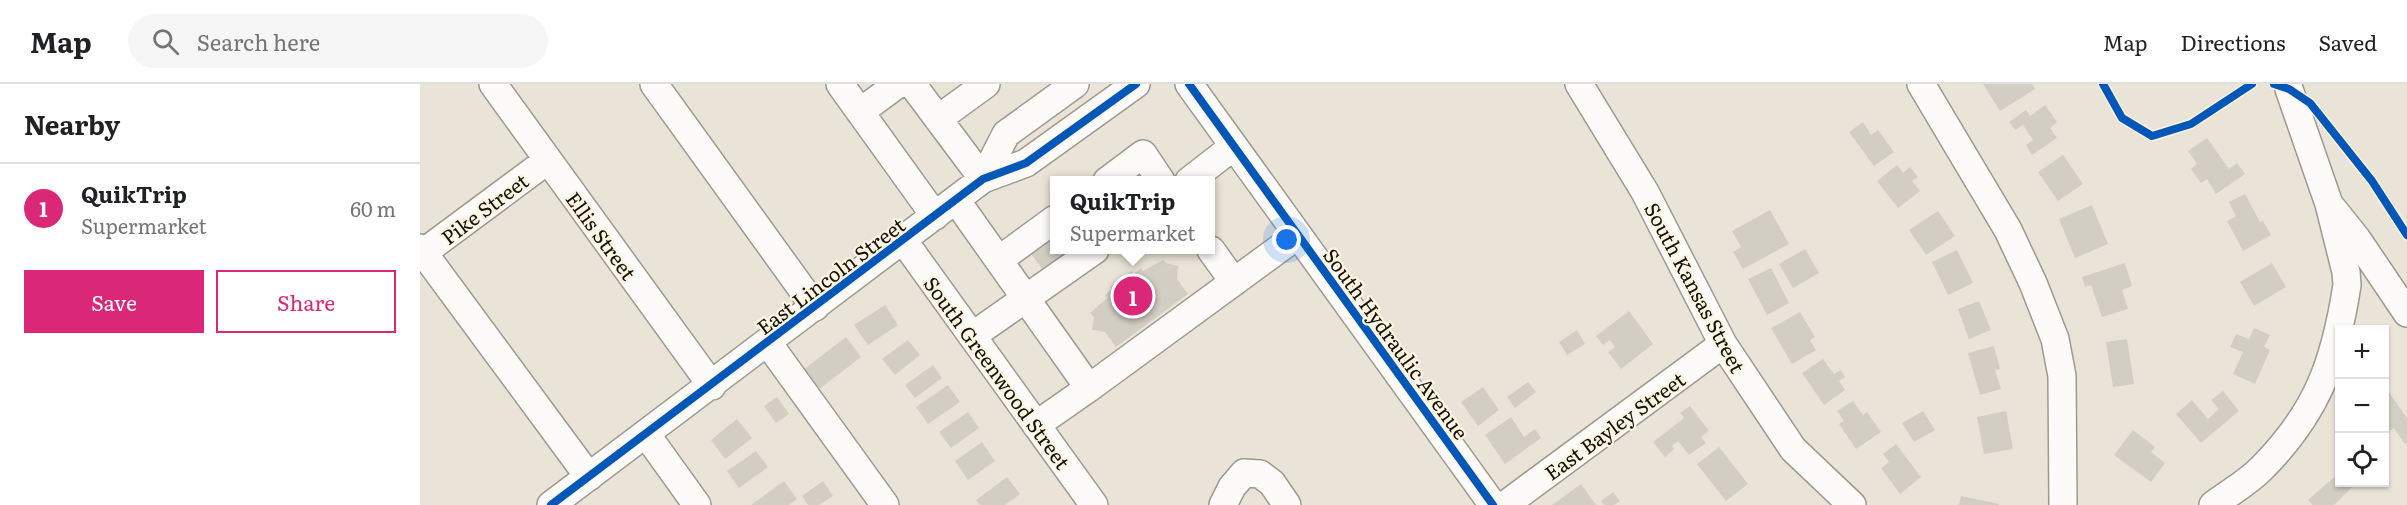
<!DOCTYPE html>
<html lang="en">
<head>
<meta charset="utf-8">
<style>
	:root { --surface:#fff; --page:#f6f6f6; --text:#202124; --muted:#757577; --line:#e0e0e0; --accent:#db2777 }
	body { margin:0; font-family:Literata,serif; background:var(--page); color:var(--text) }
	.controls { position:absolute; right:18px; bottom:18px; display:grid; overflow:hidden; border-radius:0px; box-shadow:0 2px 4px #0004 }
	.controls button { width:54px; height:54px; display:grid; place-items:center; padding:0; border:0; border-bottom:2px solid var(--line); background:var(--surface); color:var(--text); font:30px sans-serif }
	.you { position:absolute; left:867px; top:156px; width:21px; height:21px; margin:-15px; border:4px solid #fff; border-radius:50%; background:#1a73e8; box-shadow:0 0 0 9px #1a73e833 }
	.badge { display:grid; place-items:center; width:39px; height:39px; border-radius:50%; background:var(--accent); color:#fff; font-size:20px; font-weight:700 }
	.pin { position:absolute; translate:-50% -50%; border:3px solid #fff; box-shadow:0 2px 6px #0006 }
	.popup { position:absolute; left:630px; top:92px; width:165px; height:78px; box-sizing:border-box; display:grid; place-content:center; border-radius:0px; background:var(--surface); filter:drop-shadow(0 2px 4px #0005); font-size:20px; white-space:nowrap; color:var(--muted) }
	.popup b { font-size:22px; color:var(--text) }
	.popup::after { content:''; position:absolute; left:50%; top:100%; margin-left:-12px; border:12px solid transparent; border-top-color:var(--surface) }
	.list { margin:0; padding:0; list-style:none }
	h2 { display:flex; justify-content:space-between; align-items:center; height:78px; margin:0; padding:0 24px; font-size:26px }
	h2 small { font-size:20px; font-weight:400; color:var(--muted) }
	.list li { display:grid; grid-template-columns:39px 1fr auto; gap:18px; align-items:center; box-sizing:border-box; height:90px; padding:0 24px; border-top:2px solid var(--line) }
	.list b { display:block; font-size:22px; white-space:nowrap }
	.list p { margin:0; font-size:20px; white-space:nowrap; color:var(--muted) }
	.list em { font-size:20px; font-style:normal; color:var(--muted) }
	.actions { display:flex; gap:12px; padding:18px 24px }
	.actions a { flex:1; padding:14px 0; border:2px solid var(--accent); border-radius:0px; text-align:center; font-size:21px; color:var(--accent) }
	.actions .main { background:var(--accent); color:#fff }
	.icon { flex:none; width:33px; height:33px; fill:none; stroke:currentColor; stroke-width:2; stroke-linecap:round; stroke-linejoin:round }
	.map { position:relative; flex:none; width:1987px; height:421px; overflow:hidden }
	header { display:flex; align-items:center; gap:36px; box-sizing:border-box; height:84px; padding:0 30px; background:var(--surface); border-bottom:2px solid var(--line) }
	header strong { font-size:28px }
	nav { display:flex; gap:33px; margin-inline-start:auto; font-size:21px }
	.search { width:420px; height:54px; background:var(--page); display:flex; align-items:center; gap:15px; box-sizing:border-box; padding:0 21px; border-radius:33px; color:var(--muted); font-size:22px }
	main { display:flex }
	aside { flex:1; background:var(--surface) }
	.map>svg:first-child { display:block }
	.building { fill:#d2cec4 }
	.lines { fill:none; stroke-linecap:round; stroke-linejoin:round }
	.minor-casing { stroke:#9e998f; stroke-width:30 }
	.minor { stroke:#fcfbf9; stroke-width:27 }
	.cycleway-casing { stroke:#fdf5e2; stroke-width:11 }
	.cycleway { stroke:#0057b8; stroke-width:8 }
	.labels { text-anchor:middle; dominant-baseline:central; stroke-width:4.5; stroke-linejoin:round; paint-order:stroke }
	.street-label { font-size:20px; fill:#151109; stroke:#fdf5e2 }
</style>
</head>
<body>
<header>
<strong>Map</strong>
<div class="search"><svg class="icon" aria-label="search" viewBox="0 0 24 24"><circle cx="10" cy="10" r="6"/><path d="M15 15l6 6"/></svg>Search here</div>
<nav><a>Map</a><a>Directions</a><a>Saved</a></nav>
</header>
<main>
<aside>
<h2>Nearby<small></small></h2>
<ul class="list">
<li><span class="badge">1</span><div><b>QuikTrip</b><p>Supermarket</p></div><em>60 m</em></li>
</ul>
<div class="actions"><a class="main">Save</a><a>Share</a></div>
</aside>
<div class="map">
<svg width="1987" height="421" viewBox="0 0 1987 421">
	<rect width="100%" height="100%" fill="#eae4d8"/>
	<!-- building -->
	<path class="building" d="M 1563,0 L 1612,0 L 1615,5 L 1580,27 Z
		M 1625,21 L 1637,38 L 1630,44 L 1637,54 L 1612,71 L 1606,61 L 1613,56 L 1603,41 L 1595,46 L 1589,38 L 1606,26 L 1610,32 Z
		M 1443,38 L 1451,51 L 1458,46 L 1474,68 L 1454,82 L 1429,48 Z
		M 1787,54 L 1809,85 L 1817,79 L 1825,90 L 1796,110 L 1787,95 L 1781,99 L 1771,85 L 1777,80 L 1768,67 Z
		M 1643,71 L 1663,100 L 1638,117 L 1618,88 Z
		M 1477,81 L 1483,89 L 1490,83 L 1498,93 L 1492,97 L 1500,107 L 1478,124 L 1457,97 Z
		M 1825,110 L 1840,138 L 1843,137 L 1851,151 L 1823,167 L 1807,137 L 1816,132 L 1809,118 Z
		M 1672,121 L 1688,160 L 1655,174 L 1639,135 Z
		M 1350,126 L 1369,160 L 1323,185 L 1313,168 L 1321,163 L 1312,147 Z
		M 1518,127 L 1535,152 L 1506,171 L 1489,146 Z
		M 635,148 L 635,166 L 659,166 L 626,190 L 609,167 Z
		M 1385,165 L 1399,189 L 1373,204 L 1359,180 Z
		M 1537,166 L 1553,199 L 1528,211 L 1512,178 Z
		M 743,176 L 746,179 L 758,182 L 757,195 L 768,210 L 696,263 L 685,248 L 672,246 L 674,233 L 670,229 L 687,214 L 685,211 L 692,205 L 690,203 L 712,187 L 714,190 L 721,184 L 723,187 Z
		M 1705,179 L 1712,202 L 1702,206 L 1708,225 L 1682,233 L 1671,201 L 1665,203 L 1662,193 Z
		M 1852,179 L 1866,203 L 1834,222 L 1820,198 Z
		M 1351,184 L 1369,219 L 1347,231 L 1328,195 Z
		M 1559,217 L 1571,246 L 1549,255 L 1538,225 Z
		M 465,221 L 478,241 L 448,261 L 434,241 Z
		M 1209,227 L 1233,260 L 1201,285 L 1188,268 L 1195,263 L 1190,256 L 1183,261 L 1176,252 Z
		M 1380,228 L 1395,253 L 1390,256 L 1396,266 L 1372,280 L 1351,244 Z
		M 1834,244 L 1850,251 L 1844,263 L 1850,266 L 1835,300 L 1813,290 L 1823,268 L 1810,263 L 1816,250 L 1829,255 Z
		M 1157,246 L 1165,260 L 1147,271 L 1139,258 Z
		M 426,253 L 441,273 L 398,306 L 383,286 Z
		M 1707,255 L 1714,300 L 1693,303 L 1686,258 Z
		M 488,256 L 500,271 L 475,291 L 462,275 Z
		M 1574,262 L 1580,285 L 1575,286 L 1581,305 L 1560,311 L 1548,269 Z
		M 1403,275 L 1414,290 L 1421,286 L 1425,293 L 1419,297 L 1425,306 L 1404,321 L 1382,289 Z
		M 513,281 L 522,294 L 495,314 L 485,301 Z
		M 1108,298 L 1116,308 L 1095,324 L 1087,313 Z
		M 528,301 L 540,318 L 508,340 L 496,323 Z
		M 1063,303 L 1079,326 L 1058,342 L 1041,318 Z
		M 1803,307 L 1819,327 L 1781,359 L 1756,330 L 1772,316 L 1788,335 L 1799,325 L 1791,316 Z
		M 1968,307 L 1987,334 L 1987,358 L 1985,360 L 1974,344 L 1964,351 L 1964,309 Z
		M 357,313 L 369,330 L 356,339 L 344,322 Z
		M 1433,317 L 1443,331 L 1447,328 L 1461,348 L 1436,365 L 1419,340 L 1424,337 L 1417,327 Z
		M 1270,322 L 1289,347 L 1281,353 L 1286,359 L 1269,371 L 1258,357 L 1252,362 L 1254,365 L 1245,373 L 1233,358 L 1264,334 L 1260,329 Z
		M 1503,327 L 1515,346 L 1494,358 L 1482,339 Z
		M 1586,327 L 1593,365 L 1564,370 L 1557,333 Z
		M 548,328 L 559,344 L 531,364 L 519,348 Z
		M 1091,333 L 1104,353 L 1115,345 L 1121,354 L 1085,380 L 1065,351 Z
		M 317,335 L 332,354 L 305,375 L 291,356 Z
		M 1713,346 L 1735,363 L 1731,368 L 1745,379 L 1731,398 L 1694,371 Z
		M 562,358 L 575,377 L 548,396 L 535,377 Z
		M 1476,360 L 1501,393 L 1480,410 L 1461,384 L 1469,378 L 1463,370 Z
		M 1299,363 L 1328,400 L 1306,417 L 1277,380 Z
		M 336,367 L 348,383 L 319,404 L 307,387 Z
		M 1920,388 L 1920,398 L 1933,398 L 1935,400 L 1914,421 L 1893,421 L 1888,416 Z
		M 587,393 L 600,410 L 585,421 L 560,421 L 556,416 Z
		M 364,397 L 377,415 L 369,421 L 331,421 Z
		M 403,397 L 413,412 L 399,421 L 388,421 L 382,412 Z
		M 1161,400 L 1176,421 L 1132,421 Z
		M 1193,408 L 1200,417 L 1194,421 L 1184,421 L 1181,417 Z
		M 1541,412 L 1579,420 L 1579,421 L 1539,421 Z"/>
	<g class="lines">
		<defs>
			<path id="minor" d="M 73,0 L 292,302
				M 234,0 L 395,223
				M 420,0 L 515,132
				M 492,0 L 563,95
				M 769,0 L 1073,421
				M 1159,0 L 1225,108 L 1303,260 L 1373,365 L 1432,421
				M 1501,0 L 1588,146 L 1613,199 L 1635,255 L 1642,292 L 1643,421
				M 1869,5 L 1909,120 L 1937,155 L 1987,229
				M 440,28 L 478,0
				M 518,35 L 566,0
				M 563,95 L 586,50 L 655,0
				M 687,97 L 723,70 L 741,97
				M 769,97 L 814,62
				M 536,116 L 669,304 L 616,341
				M 483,156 L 674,421
				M 0,164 L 169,393
				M 791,166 L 814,198
				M 0,171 L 128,76
				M 579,176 L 635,135
				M 552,252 L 675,166
				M 348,259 L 465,421
				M 669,304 L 878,151
				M 226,350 L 277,421
				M 131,421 L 563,95 L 606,79 L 716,0
				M 803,421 L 812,403 L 824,389 L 840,390 L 852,399 L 867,421
				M 1085,421 L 1303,260
				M 1793,421 C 1809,409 1827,399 1841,385 C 1897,329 1915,279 1927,201 L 1926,188 L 1909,120"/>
		</defs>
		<!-- minor casing -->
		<use href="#minor" class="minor-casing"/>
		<!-- minor -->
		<use href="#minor" class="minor"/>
		<defs>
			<path id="cycleway" d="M 769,0 L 1073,421
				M 1683,0 L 1702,34 L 1732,52 L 1771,40 L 1832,0
				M 1854,0 L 1869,5 L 1890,19 L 1952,97 L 1987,151
				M 131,421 L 563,95 L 606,79 L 716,0"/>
		</defs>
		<!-- cycleway casing -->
		<use href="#cycleway" class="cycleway-casing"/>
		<!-- cycleway -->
		<use href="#cycleway" class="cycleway"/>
	</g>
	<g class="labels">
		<!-- street labels -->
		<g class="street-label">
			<text transform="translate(64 124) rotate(-37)">Pike Street</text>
			<text transform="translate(182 151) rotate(54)">Ellis Street</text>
			<text transform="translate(410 191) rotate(-37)">East Lincoln Street</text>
			<text transform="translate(1276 203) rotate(62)">South Kansas Street</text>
			<text transform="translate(977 259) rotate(54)">South Hydraulic Avenue</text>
			<text transform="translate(578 288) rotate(54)">South Greenwood Street</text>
			<text transform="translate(1194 341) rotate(-36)">East Bayley Street</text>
		</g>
	</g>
</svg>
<div class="controls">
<button>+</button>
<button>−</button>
<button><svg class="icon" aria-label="locate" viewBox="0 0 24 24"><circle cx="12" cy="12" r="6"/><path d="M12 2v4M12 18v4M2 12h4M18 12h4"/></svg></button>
</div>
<div class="you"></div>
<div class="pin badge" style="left:713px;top:212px">1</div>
<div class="popup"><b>QuikTrip</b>Supermarket</div>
</div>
</main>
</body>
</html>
